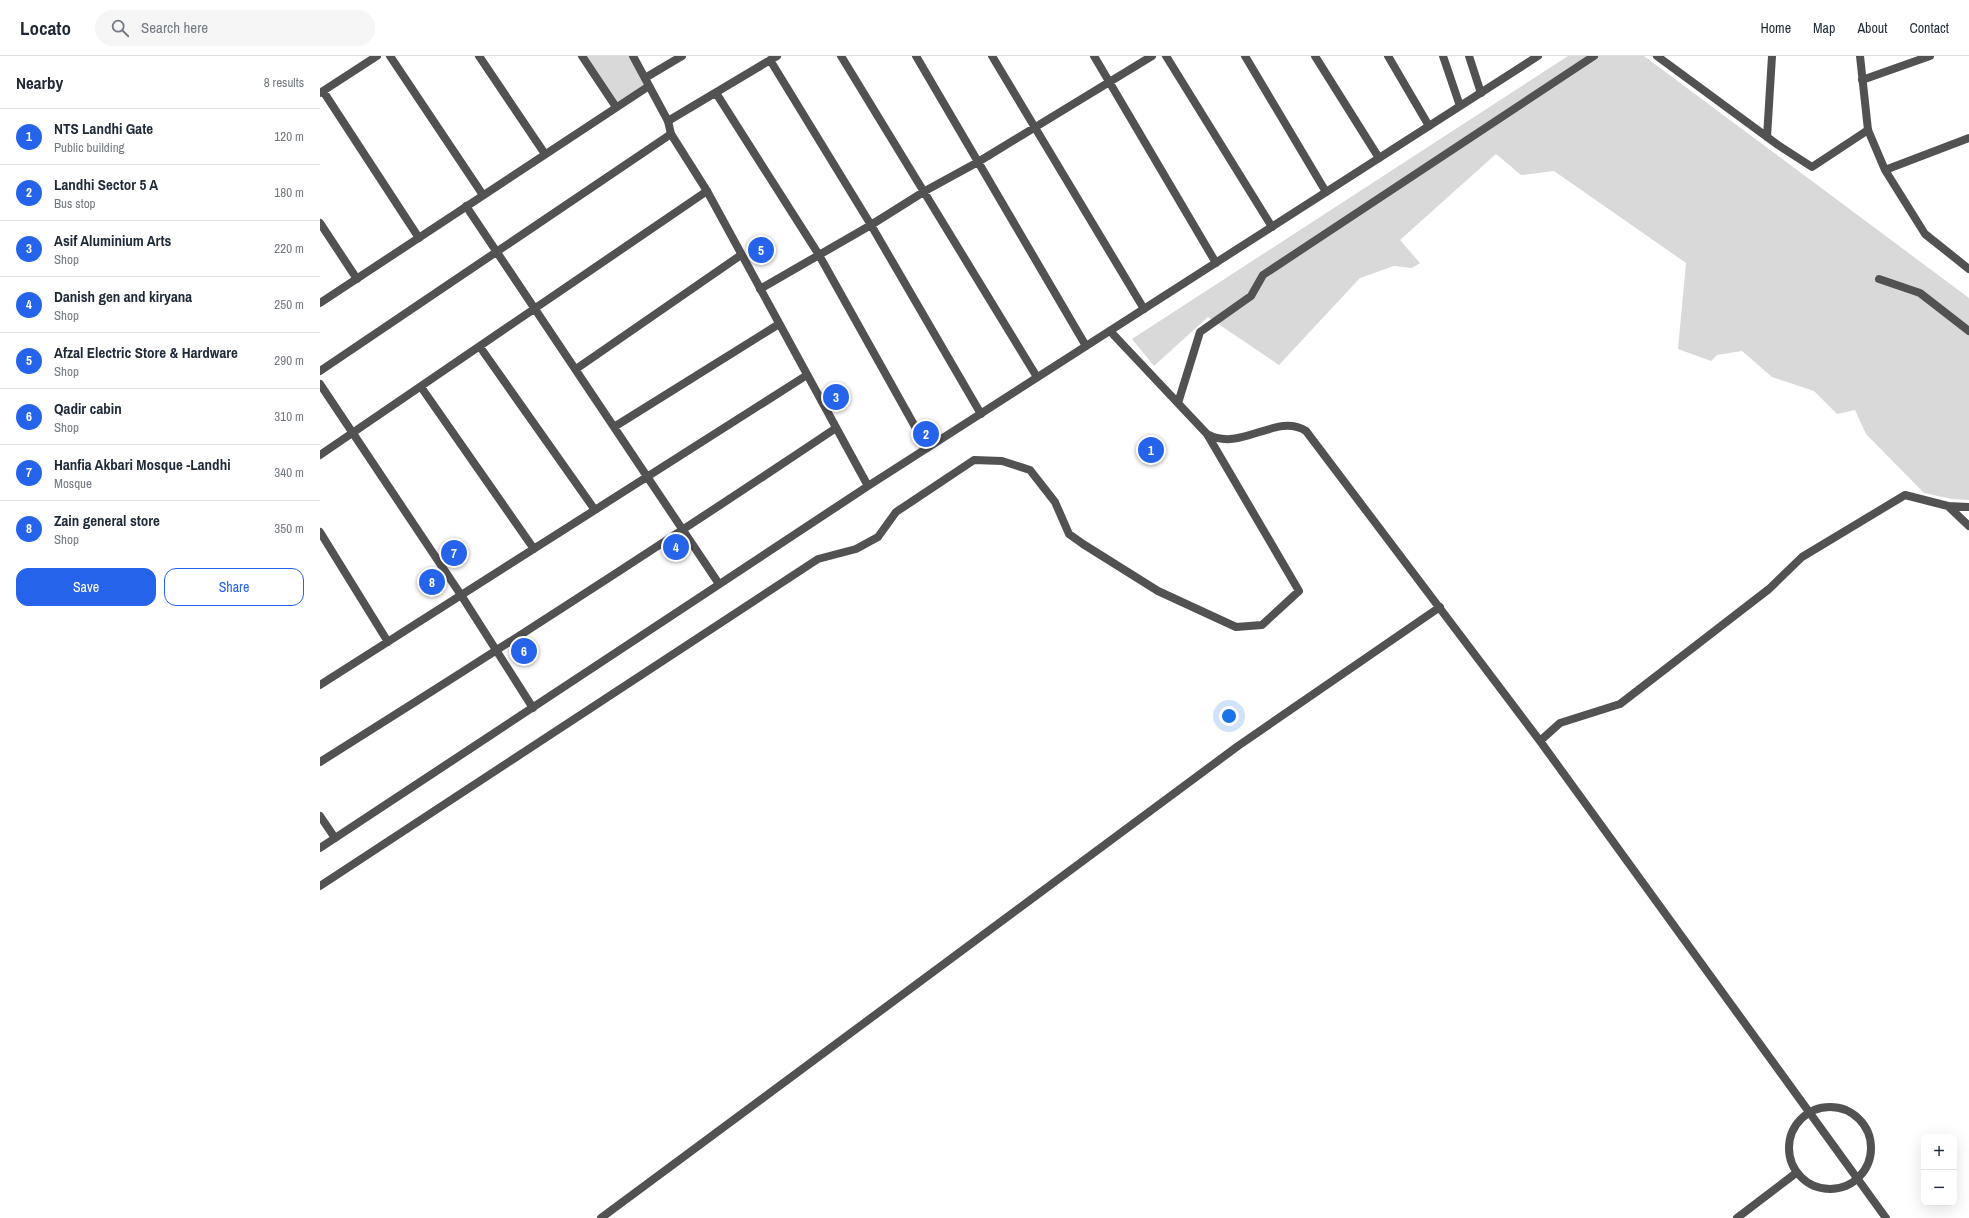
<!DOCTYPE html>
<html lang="en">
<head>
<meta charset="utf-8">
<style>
	:root { --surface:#fff; --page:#f6f6f7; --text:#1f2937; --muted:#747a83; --line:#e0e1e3; --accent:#2563eb }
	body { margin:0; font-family:"Archivo Narrow",sans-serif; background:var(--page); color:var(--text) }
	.controls { position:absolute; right:12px; bottom:12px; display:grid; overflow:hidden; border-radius:8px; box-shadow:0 4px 16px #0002 }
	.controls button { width:36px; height:36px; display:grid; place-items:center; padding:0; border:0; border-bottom:1px solid var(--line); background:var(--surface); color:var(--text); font:20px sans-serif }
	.you { position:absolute; left:909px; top:660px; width:14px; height:14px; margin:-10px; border:3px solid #fff; border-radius:50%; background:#1a73e8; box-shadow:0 0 0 6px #1a73e833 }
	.badge { display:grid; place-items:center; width:26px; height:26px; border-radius:50%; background:var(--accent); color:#fff; font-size:13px; font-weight:700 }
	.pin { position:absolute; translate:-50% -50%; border:2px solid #fff; box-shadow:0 1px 4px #0006 }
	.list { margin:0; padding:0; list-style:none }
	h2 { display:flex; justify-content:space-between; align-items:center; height:52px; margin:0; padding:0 16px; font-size:17px }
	h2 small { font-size:13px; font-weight:400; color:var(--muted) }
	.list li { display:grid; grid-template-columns:26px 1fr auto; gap:12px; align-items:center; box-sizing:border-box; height:56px; padding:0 16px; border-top:1px solid var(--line) }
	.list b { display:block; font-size:15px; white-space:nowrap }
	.list p { margin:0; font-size:13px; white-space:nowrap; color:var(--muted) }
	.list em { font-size:13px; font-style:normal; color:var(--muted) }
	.actions { display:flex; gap:8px; padding:12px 16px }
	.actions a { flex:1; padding:9px 0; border:1px solid var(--accent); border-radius:12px; text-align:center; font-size:14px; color:var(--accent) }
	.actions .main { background:var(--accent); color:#fff }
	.icon { flex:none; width:22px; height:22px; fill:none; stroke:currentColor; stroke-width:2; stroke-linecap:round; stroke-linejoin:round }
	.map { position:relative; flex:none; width:1649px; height:1162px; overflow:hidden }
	header { display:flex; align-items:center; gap:24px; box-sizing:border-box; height:56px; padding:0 20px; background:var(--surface); border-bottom:1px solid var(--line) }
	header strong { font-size:19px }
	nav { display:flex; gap:22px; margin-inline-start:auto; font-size:14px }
	.search { width:280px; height:36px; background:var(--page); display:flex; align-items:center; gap:10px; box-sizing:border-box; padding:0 14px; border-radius:22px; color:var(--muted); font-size:15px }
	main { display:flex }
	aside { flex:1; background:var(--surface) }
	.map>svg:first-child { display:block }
	.green { fill:#d9d9d9 }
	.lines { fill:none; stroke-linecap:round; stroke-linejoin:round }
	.service { stroke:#525252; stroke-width:8 }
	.minor { stroke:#525252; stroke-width:8 }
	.tertiary { stroke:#525252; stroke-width:8 }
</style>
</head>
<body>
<header>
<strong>Locato</strong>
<div class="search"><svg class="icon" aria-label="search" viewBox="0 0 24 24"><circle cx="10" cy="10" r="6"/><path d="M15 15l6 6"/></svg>Search here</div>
<nav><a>Home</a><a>Map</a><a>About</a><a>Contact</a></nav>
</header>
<main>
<aside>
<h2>Nearby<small>8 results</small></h2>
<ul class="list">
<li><span class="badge">1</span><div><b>NTS Landhi Gate</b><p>Public building</p></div><em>120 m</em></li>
<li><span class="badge">2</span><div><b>Landhi Sector 5 A</b><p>Bus stop</p></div><em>180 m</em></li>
<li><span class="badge">3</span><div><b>Asif Aluminium Arts</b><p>Shop</p></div><em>220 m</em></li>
<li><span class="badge">4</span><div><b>Danish gen and kiryana</b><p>Shop</p></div><em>250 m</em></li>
<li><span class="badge">5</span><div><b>Afzal Electric Store &amp; Hardware</b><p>Shop</p></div><em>290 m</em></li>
<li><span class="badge">6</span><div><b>Qadir cabin</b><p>Shop</p></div><em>310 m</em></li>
<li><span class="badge">7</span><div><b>Hanfia Akbari Mosque -Landhi</b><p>Mosque</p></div><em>340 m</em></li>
<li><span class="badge">8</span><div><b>Zain general store</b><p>Shop</p></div><em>350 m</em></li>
</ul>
<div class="actions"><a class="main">Save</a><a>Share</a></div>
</aside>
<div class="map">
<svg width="1649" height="1162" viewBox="0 0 1649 1162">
	<rect width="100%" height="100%" fill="#fff"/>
	<!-- green -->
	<path class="green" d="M 262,0 L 312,0 L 329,30 L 296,51 Z
		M 1248,0 L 1324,0 L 1649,242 L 1649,444 L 1632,443 L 1604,437 L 1546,378 L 1535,354 L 1517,358 L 1494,335 L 1452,321 L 1422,295 L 1397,299 L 1391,305 L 1358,293 L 1366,207 L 1234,115 L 1201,119 L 1176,98 L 1080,184 L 1100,207 L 1092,212 L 1074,210 L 1040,222 L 959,309 L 888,261 L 834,310 L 812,283 Z"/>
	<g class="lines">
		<!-- service -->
		<path class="service" d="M1469 1092a41 41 0 1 1 82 0a41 41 0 1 1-82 0Z
			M 1417,1162 L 1476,1117"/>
		<!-- minor -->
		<path class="minor" d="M 70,0 L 163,139
			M 159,0 L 225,98
			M 262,0 L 296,51
			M 521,0 L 717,321
			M 596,0 L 766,290
			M 672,0 L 824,253
			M 774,0 L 896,207
			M 846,0 L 952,171
			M 925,0 L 1006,136
			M 995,0 L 1059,102
			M 1068,0 L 1109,70
			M 1149,0 L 1161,37
			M 1337,0 L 1458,89 L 1492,111 L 1548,74
			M 450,4 L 551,169 L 661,358
			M 325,22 L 362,0
			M 1542,24 L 1610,0
			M 3,35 L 99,182
			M 0,37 L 57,0
			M 396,37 L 499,199 L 607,392
			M 348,65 L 457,0
			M 1447,81 L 1452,0
			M 146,150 L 399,528
			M 0,167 L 37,223
			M 1559,223 L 1600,237 L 1649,275
			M 440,233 L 551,169 L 605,135 L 658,106 L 832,0
			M 790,275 L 887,378 C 921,397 956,356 986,375 L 1220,685 L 1566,1162
			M 160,291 L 275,454
			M 256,313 L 421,199
			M 0,315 L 351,78
			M 101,331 L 214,493
			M 858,347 L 880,276 L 931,240 L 943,219 L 1274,0
			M 294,371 L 459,268
			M 0,399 L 387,135
			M 1628,450 L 1649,470
			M 0,476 L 68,586
			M 0,629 L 487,319
			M 1220,685 L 1240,667 L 1300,648 L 1449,533 L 1482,501 L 1585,439 L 1628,450 L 1649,451
			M 0,706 C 174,597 346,486 516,372
			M 0,760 L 15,782
			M 0,830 L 498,503 L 536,493 L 558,481 L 576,456 L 654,404 L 682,405 L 710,414 L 735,446 L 749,478 L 763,488 L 838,535 L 916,571 L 942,569 L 979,535 L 887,378
			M 281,1162 L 918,690 L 1120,551"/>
		<!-- tertiary -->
		<path class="tertiary" d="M 313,0 L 348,65 L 351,78 L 387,135 L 548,430
			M 1123,0 L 1140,50
			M 1540,0 L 1548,74 L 1565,114 L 1605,178 L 1649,213
			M 1565,114 L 1649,82
			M 0,247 L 329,30
			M 0,328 L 141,539 L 213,652
			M 0,792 L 548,430 L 1218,0"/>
	</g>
</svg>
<div class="controls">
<button>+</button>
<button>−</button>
</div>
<div class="you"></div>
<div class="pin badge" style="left:831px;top:394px">1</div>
<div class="pin badge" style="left:606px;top:378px">2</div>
<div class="pin badge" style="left:516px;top:341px">3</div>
<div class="pin badge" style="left:356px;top:491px">4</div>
<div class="pin badge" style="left:441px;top:194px">5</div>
<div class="pin badge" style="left:204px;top:595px">6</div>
<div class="pin badge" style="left:134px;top:497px">7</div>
<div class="pin badge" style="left:112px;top:526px">8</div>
</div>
</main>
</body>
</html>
